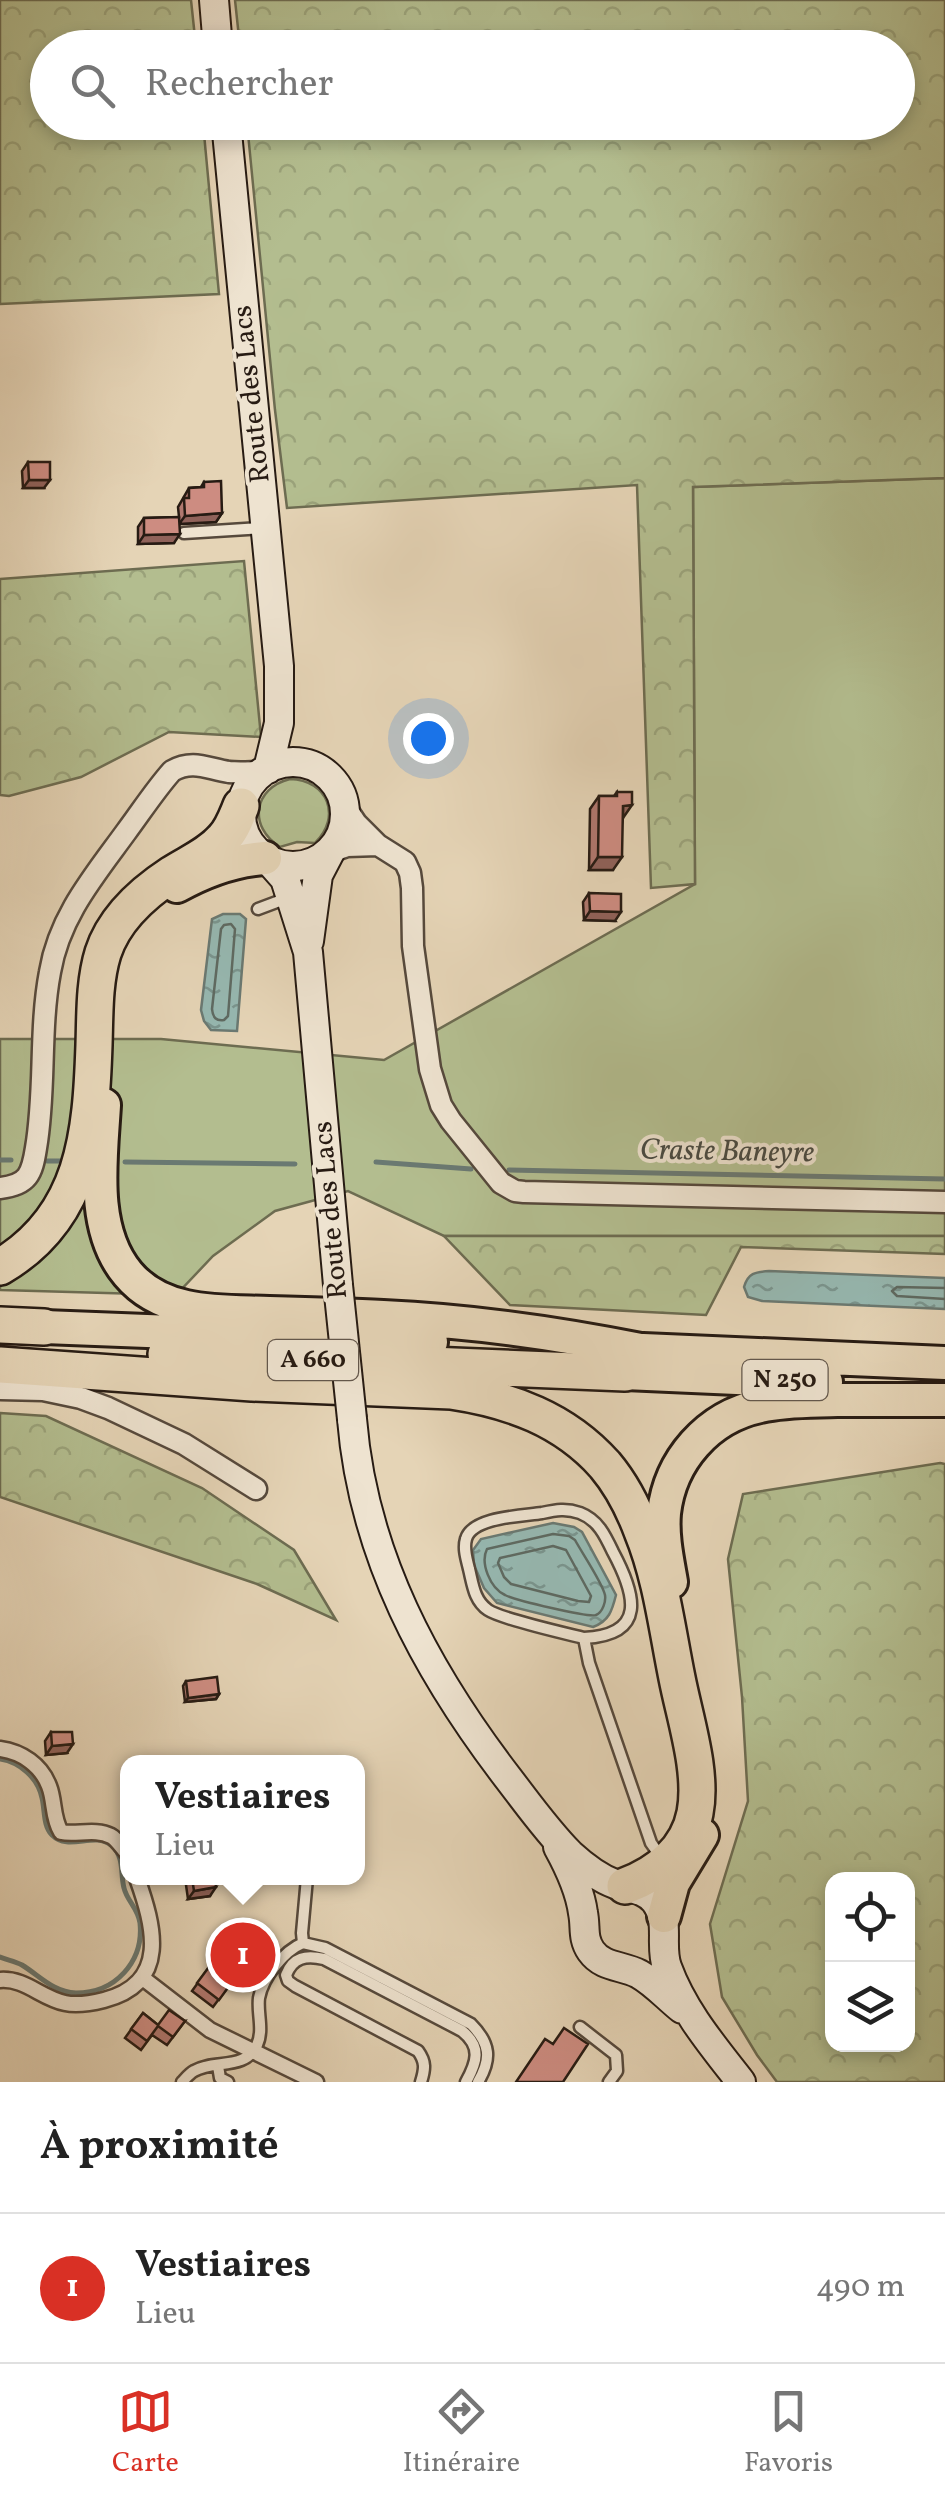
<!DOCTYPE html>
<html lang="fr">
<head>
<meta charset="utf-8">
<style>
	:root { --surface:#fff; --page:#f2f2f2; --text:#222; --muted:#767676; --line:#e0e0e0; --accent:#d93025 }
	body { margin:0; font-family:Vollkorn,serif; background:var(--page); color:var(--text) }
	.controls { position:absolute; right:30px; bottom:30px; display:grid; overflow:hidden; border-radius:20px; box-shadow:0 5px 15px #0003 }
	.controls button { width:90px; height:90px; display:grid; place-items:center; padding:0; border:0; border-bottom:2px solid var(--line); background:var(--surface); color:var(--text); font:50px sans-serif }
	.you { position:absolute; left:428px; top:738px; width:35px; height:35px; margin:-25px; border:8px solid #fff; border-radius:50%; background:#1a73e8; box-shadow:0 0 0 15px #1a73e833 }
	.badge { display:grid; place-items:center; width:65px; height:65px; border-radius:50%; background:var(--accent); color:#fff; font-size:32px; font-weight:700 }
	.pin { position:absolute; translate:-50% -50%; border:5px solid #fff; box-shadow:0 2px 10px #0006 }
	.popup { position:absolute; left:120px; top:1755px; width:245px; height:130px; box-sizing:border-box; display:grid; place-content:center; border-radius:20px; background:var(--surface); filter:drop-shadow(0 2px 8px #0005); font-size:32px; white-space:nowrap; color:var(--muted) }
	.popup b { font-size:38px; color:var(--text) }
	.popup::after { content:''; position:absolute; left:50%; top:100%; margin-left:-20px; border:20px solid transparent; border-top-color:var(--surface) }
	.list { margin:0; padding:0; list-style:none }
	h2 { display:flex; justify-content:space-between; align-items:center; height:130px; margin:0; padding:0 40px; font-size:42px }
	h2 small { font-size:32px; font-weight:400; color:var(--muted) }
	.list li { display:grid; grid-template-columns:65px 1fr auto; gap:30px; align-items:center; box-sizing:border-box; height:150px; padding:0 40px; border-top:2px solid var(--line) }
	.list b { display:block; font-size:38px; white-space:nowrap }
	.list p { margin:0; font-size:32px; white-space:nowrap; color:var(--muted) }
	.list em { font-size:32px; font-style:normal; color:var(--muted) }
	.icon { flex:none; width:55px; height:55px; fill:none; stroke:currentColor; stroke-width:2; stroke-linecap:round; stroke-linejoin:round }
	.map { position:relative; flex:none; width:945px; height:2082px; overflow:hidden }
	.search { position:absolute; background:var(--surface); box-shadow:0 5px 15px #0003; left:30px; right:30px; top:30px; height:110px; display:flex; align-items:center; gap:25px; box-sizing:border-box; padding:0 35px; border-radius:55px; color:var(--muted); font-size:38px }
	.sheet { height:280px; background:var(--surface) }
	nav { display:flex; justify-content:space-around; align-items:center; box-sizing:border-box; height:140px; border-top:2px solid var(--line); background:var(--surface); font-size:28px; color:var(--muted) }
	nav a { display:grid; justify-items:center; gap:5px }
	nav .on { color:var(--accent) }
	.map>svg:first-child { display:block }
	.grass { fill:#b3bd8f; stroke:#6d6c51; stroke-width:2.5 }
	.forest { fill:url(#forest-crowns); stroke:#6d6c51; stroke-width:2.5; fill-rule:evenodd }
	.water { fill:url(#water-ripples); stroke:#6a7972; stroke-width:2.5 }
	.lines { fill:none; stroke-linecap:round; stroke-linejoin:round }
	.shore { stroke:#5e6a62; stroke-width:2.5 }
	.stream { stroke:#6a7972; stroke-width:5 }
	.service-casing { stroke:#56493c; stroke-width:15 }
	.pedestrian-casing { stroke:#56493c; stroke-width:19 }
	.minor-casing { stroke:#56493c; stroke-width:25 }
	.secondary-casing { stroke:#271b13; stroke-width:32 }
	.trunk-casing { stroke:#271b13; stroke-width:38 }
	.motorway-casing { stroke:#271b13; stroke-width:40 }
	.service { stroke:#eee3d0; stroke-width:10 }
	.pedestrian { stroke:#eee3d0; stroke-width:14 }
	.minor { stroke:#eee3d0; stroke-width:20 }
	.secondary { stroke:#eee3d0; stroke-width:28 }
	.trunk { stroke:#e5d4b6; stroke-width:32 }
	.motorway { stroke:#e5d4b6; stroke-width:35 }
	.secondary-bridge-casing { stroke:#271b13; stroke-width:32; stroke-linecap:butt }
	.secondary-bridge { stroke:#eee3d0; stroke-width:28 }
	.wall { fill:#b0786f; stroke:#271b13; stroke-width:2.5 }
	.shaded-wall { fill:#90625a; stroke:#271b13; stroke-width:2.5 }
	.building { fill:#cd8c81; stroke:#271b13; stroke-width:2.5 }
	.labels { text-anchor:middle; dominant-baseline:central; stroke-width:8; stroke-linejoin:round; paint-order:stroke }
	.shield { fill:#eee3d0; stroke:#63574c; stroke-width:2.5 }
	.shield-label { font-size:25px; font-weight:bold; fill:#271b13 }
	.street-label { font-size:28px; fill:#271b13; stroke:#eee3d0 }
	.water-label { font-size:30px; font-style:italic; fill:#484a42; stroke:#eee3d0 }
</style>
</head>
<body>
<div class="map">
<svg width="945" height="2082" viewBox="0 0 945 2082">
	<defs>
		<pattern id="forest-crowns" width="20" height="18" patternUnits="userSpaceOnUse" patternTransform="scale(2.5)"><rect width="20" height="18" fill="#b3bd8f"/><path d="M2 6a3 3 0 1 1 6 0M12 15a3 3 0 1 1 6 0" fill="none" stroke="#9aa27a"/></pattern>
		<pattern id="water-ripples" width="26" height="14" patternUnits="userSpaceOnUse" patternTransform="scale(2.5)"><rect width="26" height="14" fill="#96b8b1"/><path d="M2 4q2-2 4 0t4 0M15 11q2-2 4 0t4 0" fill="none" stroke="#7a958f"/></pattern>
	</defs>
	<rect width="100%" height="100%" fill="#e5d4b6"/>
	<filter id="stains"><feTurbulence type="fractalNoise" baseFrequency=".002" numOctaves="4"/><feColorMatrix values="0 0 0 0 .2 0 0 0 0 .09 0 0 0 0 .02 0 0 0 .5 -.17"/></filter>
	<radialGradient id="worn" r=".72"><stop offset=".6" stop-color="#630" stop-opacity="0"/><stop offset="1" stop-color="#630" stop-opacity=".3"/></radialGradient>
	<!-- grass -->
	<path class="grass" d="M 945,478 L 945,1236 L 444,1236 L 348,1191 L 275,1211 L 213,1256 L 176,1295 L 0,1290 L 0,1039 L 161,1039 L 384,1060 L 695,884 L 693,487 Z
		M 290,779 C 328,780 342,817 315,843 L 297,842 L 280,847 C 248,827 253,788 290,779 Z"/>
	<!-- forest -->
	<path class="forest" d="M 0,0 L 191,0 L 196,47 L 48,48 L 48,122 L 203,123 L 219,294 L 0,304 Z
		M 235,0 L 945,0 L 945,478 L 693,487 L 695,884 L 651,888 L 637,485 L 287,508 L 275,410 L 247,123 L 898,122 L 898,48 L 240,47 Z
		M 244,561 L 261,737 L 169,732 L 81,777 L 9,796 L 0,795 L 0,579 Z
		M 444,1236 L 945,1236 L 945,1254 L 741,1247 L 706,1315 L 510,1305 Z
		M 0,1413 L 46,1416 L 202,1488 L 294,1550 L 336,1620 L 257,1584 L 0,1497 Z
		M 940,1463 L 945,1464 L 945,2082 L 777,2082 L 757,2055 L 722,1997 L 710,1924 L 748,1801 L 742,1697 L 728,1559 L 743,1494 ZM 832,1880 L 908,1880 L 908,2044 L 832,2044 Z"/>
	<!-- water -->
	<path class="water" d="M 223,914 L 240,914 L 246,919 L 237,1031 L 211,1030 L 204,1021 L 201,1010 L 212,919 Z
		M 769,1271 L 945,1278 L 945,1309 L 762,1301 L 748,1297 L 744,1287 C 748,1273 755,1272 769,1271 Z
		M 553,1523 L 574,1527 L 582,1532 L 616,1595 C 612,1611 609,1621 593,1627 L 497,1603 L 484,1588 L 474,1565 L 473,1550 L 481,1539 Z"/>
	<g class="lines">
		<!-- shore -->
		<path class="shore" d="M 231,924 L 235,929 L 228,1016 L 224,1020 C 216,1021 213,1018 212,1009 L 221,929 L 224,925 Z
			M 945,1288 L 897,1287 L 892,1291 L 897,1296 L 945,1299
			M 553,1534 L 569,1536 L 575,1540 C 582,1553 602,1582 605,1595 C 606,1601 603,1612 596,1615 C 590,1618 514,1600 505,1595 C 490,1588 480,1563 487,1549 Z
			M 553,1546 L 566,1550 L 591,1596 L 589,1602 L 578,1601 L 511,1584 L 504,1577 L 498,1563 L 500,1558 Z"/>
		<!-- stream -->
		<path class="stream" d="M 0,1160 L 11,1160
			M 47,1161 L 60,1161
			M 125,1162 L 295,1164
			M 376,1162 L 471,1169
			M 509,1170 L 945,1179
			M 0,1759 C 20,1762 38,1778 42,1798 C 45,1810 43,1826 52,1835 C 69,1852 94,1831 111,1845 C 125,1857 120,1873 124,1888 C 127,1901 138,1908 140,1923 C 144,1962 115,1993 76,1993 C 53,1992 40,1976 22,1965 C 15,1961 7,1960 0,1957"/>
		<defs>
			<path id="service" d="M 184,533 L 262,528
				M 258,909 L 290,897
				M 584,1638 C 647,1635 636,1595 613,1552 C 605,1535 598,1520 580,1513 C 566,1508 556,1510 542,1513 C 522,1516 472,1517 466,1539 C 463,1549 467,1560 469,1569 C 473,1585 474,1600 488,1610 C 501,1619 564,1633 584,1638 L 589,1663 L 651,1843 L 661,1857
				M 303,1943 L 302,1933 L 307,1878
				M 580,2027 L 616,2055 L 617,2071 L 609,2082
				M 218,2066 L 220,2078 L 228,2082
				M 182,2082 C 185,2079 190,2073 194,2071 C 214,2059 245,2071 257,2045 C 264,2030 257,2013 259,1998 C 263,1977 284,1951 303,1943 L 325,1948 L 471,2024 C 490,2043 492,2059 478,2082
				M 421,2082 C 425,2069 426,2062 418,2051 L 295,1986 L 288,1981 L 286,1975 C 293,1957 306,1955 324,1959 L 462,2031 C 482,2047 477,2062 466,2082"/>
			<path id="pedestrian" d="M 0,1749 C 22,1752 41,1765 49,1786 C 55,1801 52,1817 61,1832 C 76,1835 96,1828 111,1836 C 117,1839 123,1849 128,1854
				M 144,1979 L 210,2030 L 316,2082
				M 0,1980 C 25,1978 41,1998 65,2003 C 78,2006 92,2003 104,2000 C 170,1983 154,1926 137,1878"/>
			<path id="minor" d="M 346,808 L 356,823 L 378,845 L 405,862 L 410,873 L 412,888 L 413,946 L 430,1069 L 441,1105 L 451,1121 L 501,1183 L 515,1191 L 524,1192 L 945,1202
				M 330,852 L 347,846 L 378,845
				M 0,1188 C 28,1185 32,1174 36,1148 C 46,1090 39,1030 50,972 C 59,917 94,876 126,832 C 141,812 155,790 172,771 C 193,759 208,769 229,772 C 240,773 251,772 262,772
				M 0,1389 L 43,1390 L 81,1398 L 108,1408 L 184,1444 L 256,1489"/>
			<path id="secondary" d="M 214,0 L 218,48
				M 226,122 L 279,666 L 279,723 L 268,769
				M241 814a52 52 0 1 1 104 0a52 52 0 1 1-104 0Z
				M 270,862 L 285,879 L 308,952 L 338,1285
				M 309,941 L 318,875 L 330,852
				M 352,1419 C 363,1555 426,1671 508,1778 C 528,1804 547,1831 570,1854 C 582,1865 599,1878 615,1884 C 630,1889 644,1888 655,1901 C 671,1921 659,1945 667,1967 C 683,2011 713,2046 741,2082
				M 558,1847 C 569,1867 580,1890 583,1913 C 586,1927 582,1938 591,1951 C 603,1968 622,1965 639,1974 C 655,1983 668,1998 682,2009"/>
			<path id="trunk" d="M 177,886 C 204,871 233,860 265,858
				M 104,1105 C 101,1158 90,1229 128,1274 C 143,1292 163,1302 186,1307 C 213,1313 242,1312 269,1313 C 307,1314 345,1315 383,1317 C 470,1321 555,1333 640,1350
				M 44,1327 L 431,1342
				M 620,1349 L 945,1363
				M 625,1373 L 826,1382
				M 671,1582 C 667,1559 662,1536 664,1513 C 670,1460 708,1417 760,1406 C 785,1400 812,1401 837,1400 C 873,1400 909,1400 945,1400
				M 664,1916 L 673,1883 L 702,1835"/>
			<path id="motorway" d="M 0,1267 C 85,1217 91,1133 94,1045 C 95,1015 94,982 103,953 C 114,919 143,893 172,874 C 189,863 209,855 223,839 C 232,830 236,818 241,806
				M 0,1325 L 44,1327
				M 166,1354 L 625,1373
				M 0,1365 L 252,1383 L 451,1391 C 511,1400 564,1419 605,1465 C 621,1484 633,1507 642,1531 C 661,1577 667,1629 677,1678 C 685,1719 703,1772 695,1813 C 688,1850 658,1874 625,1886"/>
		</defs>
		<!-- service casing -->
		<use href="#service" class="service-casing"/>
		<!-- pedestrian casing -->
		<use href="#pedestrian" class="pedestrian-casing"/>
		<!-- minor casing -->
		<use href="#minor" class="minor-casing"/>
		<!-- secondary casing -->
		<use href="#secondary" class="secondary-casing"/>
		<!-- trunk casing -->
		<use href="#trunk" class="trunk-casing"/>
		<!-- motorway casing -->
		<use href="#motorway" class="motorway-casing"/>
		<!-- service -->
		<use href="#service" class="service"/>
		<!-- pedestrian -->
		<use href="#pedestrian" class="pedestrian"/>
		<!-- minor -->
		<use href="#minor" class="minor"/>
		<!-- secondary -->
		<use href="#secondary" class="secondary"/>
		<!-- trunk -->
		<use href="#trunk" class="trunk"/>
		<!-- motorway -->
		<use href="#motorway" class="motorway"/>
		<defs>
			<path id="secondary-bridge" d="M 338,1285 L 352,1419"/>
		</defs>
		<!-- secondary-bridge casing -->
		<use href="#secondary-bridge" class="secondary-bridge-casing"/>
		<!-- secondary-bridge -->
		<use href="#secondary-bridge" class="secondary-bridge"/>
	</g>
	<!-- wall -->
	<path class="wall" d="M 28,462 L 44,488 L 23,488 L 22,471 Z
		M 204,482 L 222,513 L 216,522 L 179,524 L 174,543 L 138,544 L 138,527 L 144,518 L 179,517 L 178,507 L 189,488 L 201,487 Z
		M 617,792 L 623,818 L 613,870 L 589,870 L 590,809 L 599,796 L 614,796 Z
		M 589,893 L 615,921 L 584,920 L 583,902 Z
		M 186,1681 L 219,1694 L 216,1699 L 185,1702 L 183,1686 Z
		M 51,1732 L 67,1753 L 46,1755 L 45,1741 Z
		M 185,1878 L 217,1878 L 210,1896 L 188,1899 Z
		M 259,1945 L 213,2007 L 192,1991 L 223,1948 L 233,1956 Z
		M 143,2013 L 158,2025 L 185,2021 L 167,2045 L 152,2035 L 141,2050 L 125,2038 Z"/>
	<!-- shaded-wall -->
	<path class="shaded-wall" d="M 29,480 L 50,480 L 44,488 L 23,488 Z
		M 222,513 L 216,522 L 179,524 L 185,516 Z
		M 180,534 L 174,543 L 138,544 L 144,535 Z
		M 632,805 L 623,818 L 623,806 Z
		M 598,857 L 622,857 L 613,870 L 589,870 Z
		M 590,911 L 621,912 L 615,921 L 584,920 Z
		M 219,1694 L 216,1699 L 185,1702 L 188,1698 Z
		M 73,1744 L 67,1753 L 46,1755 L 52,1746 Z
		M 216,1887 L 210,1896 L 188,1899 L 194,1891 Z"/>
	<!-- building -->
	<path class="building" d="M 28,462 L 50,462 L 50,480 L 29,480 Z
		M 221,481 L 222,513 L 185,516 L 184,498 L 189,498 L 189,488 L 204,487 L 204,482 Z
		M 179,517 L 180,534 L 144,535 L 144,518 Z
		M 617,792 L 632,792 L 632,805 L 623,806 L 622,857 L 598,857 L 599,796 L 617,796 Z
		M 589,893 L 621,894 L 621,912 L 590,911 Z
		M 217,1677 L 219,1694 L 188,1698 L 186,1681 Z
		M 51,1732 L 72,1732 L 73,1744 L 52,1746 Z
		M 192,1878 L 215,1878 L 216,1887 L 194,1891 Z
		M 247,1937 L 259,1945 L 219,2000 L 197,1983 L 223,1948 L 233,1956 Z
		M 169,2010 L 185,2021 L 173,2037 L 158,2026 L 147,2041 L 131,2029 L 143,2013 L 158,2025 Z
		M 564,2028 L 588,2044 L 563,2082 L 516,2082 L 545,2039 L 553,2044 Z"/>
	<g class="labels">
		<!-- shield labels -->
		<g class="shield">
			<rect x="268" y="1340" width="90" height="40" rx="8"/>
			<rect x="742.5" y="1360" width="85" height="40" rx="8"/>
		</g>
		<g class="shield-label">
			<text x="313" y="1360">A 660</text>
			<text x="785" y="1380">N 250</text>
		</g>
		<!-- street labels -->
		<g class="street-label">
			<text transform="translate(252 394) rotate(-96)">Route des Lacs</text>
			<text transform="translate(331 1210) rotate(-95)">Route des Lacs</text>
		</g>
		<!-- water labels -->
		<g class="water-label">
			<text transform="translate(727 1152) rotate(1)">Craste Baneyre</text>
		</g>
	</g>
	<rect width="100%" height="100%" filter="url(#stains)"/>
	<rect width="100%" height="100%" fill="url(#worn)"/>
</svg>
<div class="controls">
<button><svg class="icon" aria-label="locate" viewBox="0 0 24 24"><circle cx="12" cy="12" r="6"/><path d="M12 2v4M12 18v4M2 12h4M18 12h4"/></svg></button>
<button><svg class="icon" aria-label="layers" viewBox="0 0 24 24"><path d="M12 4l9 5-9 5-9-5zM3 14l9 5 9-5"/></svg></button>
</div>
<div class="you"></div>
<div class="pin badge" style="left:243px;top:1955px">1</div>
<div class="popup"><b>Vestiaires</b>Lieu</div>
<div class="search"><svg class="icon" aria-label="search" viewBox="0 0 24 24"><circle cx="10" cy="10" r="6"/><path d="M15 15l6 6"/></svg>Rechercher</div>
</div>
<section class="sheet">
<h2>À proximité<small></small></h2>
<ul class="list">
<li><span class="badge">1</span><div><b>Vestiaires</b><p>Lieu</p></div><em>490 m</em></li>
</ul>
</section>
<nav>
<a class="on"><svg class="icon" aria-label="map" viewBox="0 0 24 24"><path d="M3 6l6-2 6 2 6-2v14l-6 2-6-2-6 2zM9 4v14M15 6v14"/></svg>Carte</a>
<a><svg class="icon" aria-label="directions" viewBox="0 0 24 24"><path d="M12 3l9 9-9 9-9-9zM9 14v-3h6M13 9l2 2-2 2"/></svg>Itinéraire</a>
<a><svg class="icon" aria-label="saved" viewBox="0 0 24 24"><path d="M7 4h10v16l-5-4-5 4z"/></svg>Favoris</a>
</nav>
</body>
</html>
